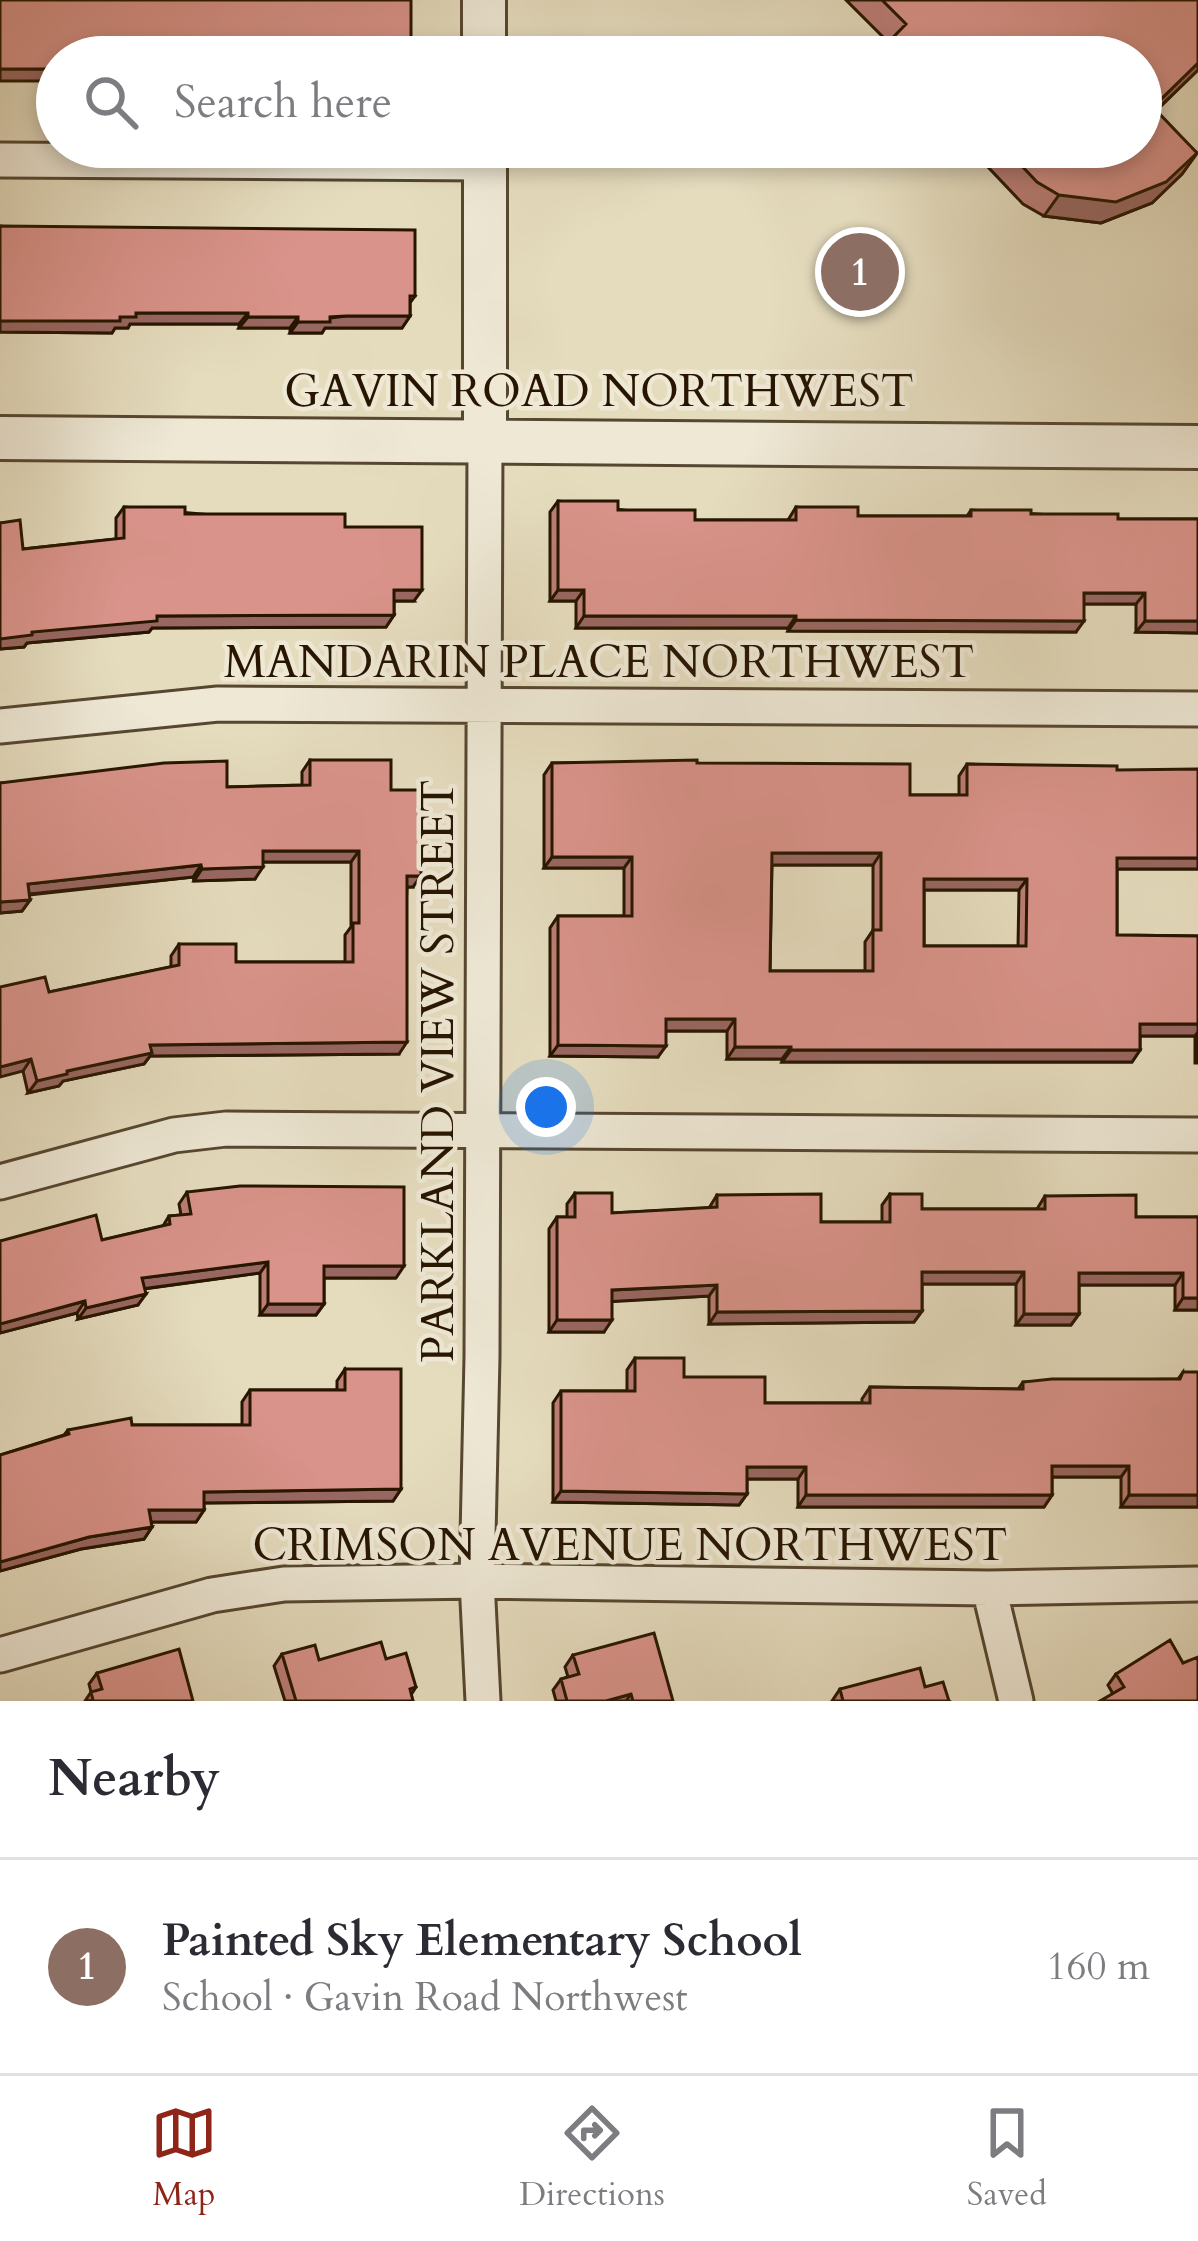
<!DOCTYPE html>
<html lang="en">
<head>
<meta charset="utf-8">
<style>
	:root { --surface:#fff; --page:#f7f7f7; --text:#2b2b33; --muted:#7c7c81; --line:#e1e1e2; --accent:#8f2418 }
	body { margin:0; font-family:Cardo,serif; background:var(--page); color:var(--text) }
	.you { position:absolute; left:546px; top:1107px; width:42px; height:42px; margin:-30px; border:9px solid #fff; border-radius:50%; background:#1a73e8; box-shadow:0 0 0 18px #1a73e833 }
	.badge { display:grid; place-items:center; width:78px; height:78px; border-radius:50%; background:var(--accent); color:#fff; font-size:39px; font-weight:700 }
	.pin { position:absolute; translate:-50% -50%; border:6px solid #fff; box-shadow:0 3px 12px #0006 }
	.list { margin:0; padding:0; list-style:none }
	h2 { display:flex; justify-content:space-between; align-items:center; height:156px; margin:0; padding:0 48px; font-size:51px }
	h2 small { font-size:39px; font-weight:400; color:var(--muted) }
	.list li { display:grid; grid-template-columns:78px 1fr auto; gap:36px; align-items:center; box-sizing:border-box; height:216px; padding:0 48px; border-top:3px solid var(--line) }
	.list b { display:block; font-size:45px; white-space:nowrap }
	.list p { margin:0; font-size:39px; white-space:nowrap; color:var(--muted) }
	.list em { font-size:39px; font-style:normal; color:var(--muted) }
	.icon { flex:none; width:66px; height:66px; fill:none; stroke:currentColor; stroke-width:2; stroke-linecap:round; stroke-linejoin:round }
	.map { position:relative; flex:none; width:1198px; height:1701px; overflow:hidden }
	.search { position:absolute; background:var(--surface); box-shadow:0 6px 18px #0003; left:36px; right:36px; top:36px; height:132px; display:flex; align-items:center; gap:30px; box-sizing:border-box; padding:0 42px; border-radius:66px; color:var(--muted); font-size:45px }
	.sheet { height:372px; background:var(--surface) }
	nav { display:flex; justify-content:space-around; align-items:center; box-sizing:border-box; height:168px; border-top:3px solid var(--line); background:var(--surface); font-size:33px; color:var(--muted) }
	nav a { display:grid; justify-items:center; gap:6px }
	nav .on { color:var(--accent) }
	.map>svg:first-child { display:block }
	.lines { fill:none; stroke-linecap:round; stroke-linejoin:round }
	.minor-casing { stroke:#564730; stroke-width:39 }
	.tertiary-casing { stroke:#564730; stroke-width:48 }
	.minor { stroke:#eee8d5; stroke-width:33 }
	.tertiary { stroke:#eee8d5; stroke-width:42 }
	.wall { fill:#bb7e77; stroke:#271500; stroke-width:3; fill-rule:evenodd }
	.shaded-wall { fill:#986761; stroke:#271500; stroke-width:3 }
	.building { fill:#d9938a; stroke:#271500; stroke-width:3; fill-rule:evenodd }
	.labels { text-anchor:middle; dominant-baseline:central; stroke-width:9; stroke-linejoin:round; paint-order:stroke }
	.street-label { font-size:45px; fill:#271500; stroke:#eee8d5 }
</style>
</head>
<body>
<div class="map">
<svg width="1198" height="1701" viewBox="0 0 1198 1701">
	<rect width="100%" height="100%" fill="#e5dcbe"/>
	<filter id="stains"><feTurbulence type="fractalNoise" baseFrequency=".00167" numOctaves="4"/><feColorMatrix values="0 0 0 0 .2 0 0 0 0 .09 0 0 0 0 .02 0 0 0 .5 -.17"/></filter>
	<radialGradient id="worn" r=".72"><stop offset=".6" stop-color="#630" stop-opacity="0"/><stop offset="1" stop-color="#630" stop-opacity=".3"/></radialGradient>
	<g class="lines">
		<defs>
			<path id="minor" d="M 0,160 L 485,163
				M 0,726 L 218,704 L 1198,709
				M 0,1182 L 174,1135 L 226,1129 L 1198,1135
				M 989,1588 L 1016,1701
				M 0,1655 L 212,1595 L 284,1584 L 477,1581 L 989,1588 L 1198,1584
				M 483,1701 L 477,1581 L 482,1357 L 485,442"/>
			<path id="tertiary" d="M 484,0 L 484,57
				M 485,147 L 485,442
				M 0,438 L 1198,447"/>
		</defs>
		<!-- minor casing -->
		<use href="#minor" class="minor-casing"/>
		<!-- tertiary casing -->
		<use href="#tertiary" class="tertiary-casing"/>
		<!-- minor -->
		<use href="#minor" class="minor"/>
		<!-- tertiary -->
		<use href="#tertiary" class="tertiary"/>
	</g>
	<!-- wall -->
	<path class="wall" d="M 846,0 L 1198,0 L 1198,70 L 1156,111 L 1197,153 L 1182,174 L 1152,203 L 1101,223 L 1044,216 L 1023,204 L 969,147 L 1141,147 L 1141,57 L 873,57 L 888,42 Z
		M 0,226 L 415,296 L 410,303 L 410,316 L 402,328 L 325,328 L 322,333 L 290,333 L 290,328 L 239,328 L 239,324 L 130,324 L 128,328 L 115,328 L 112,333 L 0,332 Z
		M 558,501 L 695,520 L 788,520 L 796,507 L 858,516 L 967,516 L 971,510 L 1118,519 L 1198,519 L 1198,633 L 1136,632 L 1136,604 L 1084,604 L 1076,632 L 788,631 L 788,628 L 576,628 L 576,601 L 550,601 L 550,512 Z
		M 124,507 L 345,527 L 414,601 L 394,601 L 394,615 L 386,627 L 152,628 L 149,632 L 27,643 L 24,647 L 0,649 L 0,523 L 23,549 L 116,539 L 116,518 Z
		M 310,760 L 391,790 L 413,887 L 407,887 L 399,1054 L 150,1056 L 144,1064 L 63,1081 L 59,1086 L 28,1093 L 23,1071 L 49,992 L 171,967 L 171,956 L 179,944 L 236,962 L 345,962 L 345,935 L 351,927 L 351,862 L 263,862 L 255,879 L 194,881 L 193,877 L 29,895 L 30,900 L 22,911 L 0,913 L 0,783 L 227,787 L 302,785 L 302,772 Z
		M 552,763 L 697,763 L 910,795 L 959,795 L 959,776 L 967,764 L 1117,770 L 1198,869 L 1117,869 L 1117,935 L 1198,936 L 1198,1063 L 1195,1063 L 1195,1036 L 1140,1036 L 1140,1050 L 1132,1062 L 782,1062 L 782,1059 L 727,1059 L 727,1031 L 666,1031 L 658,1057 L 550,1056 L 550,928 L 558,916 L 624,916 L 624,868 L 544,868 L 544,775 ZM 772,865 L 873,865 L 873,930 L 865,942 L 865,971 L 770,971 ZM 924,890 L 1019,890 L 1018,946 L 924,946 Z
		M 187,1192 L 396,1278 L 324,1278 L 324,1304 L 316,1315 L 260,1315 L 260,1273 L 144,1289 L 138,1305 L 78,1319 L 77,1313 L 0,1333 L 0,1241 L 102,1240 L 163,1226 L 169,1216 L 181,1215 L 179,1204 Z
		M 575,1193 L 612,1213 L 709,1208 L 717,1195 L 821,1222 L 882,1222 L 882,1205 L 890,1194 L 922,1209 L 1037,1209 L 1045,1196 L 1136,1217 L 1198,1217 L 1198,1310 L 1175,1310 L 1175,1285 L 1079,1285 L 1079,1314 L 1071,1325 L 1016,1325 L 1016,1284 L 922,1284 L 922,1311 L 914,1322 L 709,1324 L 709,1296 L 612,1301 L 604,1332 L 549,1332 L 549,1229 L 557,1217 L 567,1217 L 567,1204 Z
		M 635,1358 L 684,1377 L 765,1403 L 862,1403 L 862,1399 L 870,1387 L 1018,1389 L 1023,1382 L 1178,1379 L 1183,1372 L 1198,1507 L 1121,1507 L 1121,1477 L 1052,1477 L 1052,1495 L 1044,1507 L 798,1507 L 798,1479 L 747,1479 L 747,1494 L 739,1505 L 553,1502 L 553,1403 L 561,1391 L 627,1391 L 627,1370 Z
		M 345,1369 L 401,1489 L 393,1501 L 204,1503 L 204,1510 L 196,1522 L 151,1522 L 152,1527 L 144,1539 L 81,1549 L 0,1571 L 0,1455 L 64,1435 L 68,1430 L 132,1425 L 242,1425 L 242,1402 L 250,1390 L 337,1390 L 337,1381 Z
		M 282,1654 L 319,1660 L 386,1659 L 416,1687 L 411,1695 L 413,1701 L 285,1701 L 274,1666 Z
		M 573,1655 L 673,1701 L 556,1701 L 553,1690 L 561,1679 L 568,1677 L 565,1667 Z
		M 1183,1663 L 1113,1694 L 1108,1685 L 1116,1674 Z
		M 97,1673 L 193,1701 L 85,1701 L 91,1692 L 89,1684 Z
		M 925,1687 L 949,1701 L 832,1701 L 840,1689 Z"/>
	<!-- shaded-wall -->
	<path class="shaded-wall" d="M 1198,63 L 1198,70 L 1141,125 L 1153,107 Z
		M 0,69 L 57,69 L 57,81 L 0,81 Z
		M 1197,153 L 1182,174 L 1152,203 L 1101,223 L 1044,216 L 1059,195 Z
		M 136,313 L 248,313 L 239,324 L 130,324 L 128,328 L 115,328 L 112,333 L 0,332 L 0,321 L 120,317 Z
		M 346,316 L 410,316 L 402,328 L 325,328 L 322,333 L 290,333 L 298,322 Z
		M 248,317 L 298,317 L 290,328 L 239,328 Z
		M 394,590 L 422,590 L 414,601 L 386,601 Z
		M 558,590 L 584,590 L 576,601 L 550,601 Z
		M 1084,593 L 1145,593 L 1136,604 L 1076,604 Z
		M 394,615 L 386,627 L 152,628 L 149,632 L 27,643 L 24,647 L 0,649 L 0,639 L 32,632 L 157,616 Z
		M 584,616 L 796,616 L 788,628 L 576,628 Z
		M 796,620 L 1084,621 L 1076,632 L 788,631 Z
		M 1145,621 L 1198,621 L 1198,633 L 1136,632 Z
		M 263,851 L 359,851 L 351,862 L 255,862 Z
		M 772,853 L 881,853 L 873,865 L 764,865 Z
		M 552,857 L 632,857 L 624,868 L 544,868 Z
		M 1117,858 L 1198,858 L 1198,869 L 1109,869 Z
		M 201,865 L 193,877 L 20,895 L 28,884 Z
		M 263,867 L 255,879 L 194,881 L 202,869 Z
		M 407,876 L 421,876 L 413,887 L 399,887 Z
		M 924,879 L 1027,879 L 1019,890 L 916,890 Z
		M 30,900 L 22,911 L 0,913 L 0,902 Z
		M 666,1019 L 735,1019 L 727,1031 L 658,1031 Z
		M 1140,1024 L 1198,1024 L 1198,1032 L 1195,1036 L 1132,1036 Z
		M 407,1042 L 399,1054 L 150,1056 L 144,1064 L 63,1081 L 59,1086 L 28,1093 L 37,1081 L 150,1045 Z
		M 558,1045 L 666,1046 L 658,1057 L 550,1056 Z
		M 735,1047 L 791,1047 L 782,1059 L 727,1059 Z
		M 791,1050 L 1140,1050 L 1132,1062 L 782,1062 Z
		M 31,1059 L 23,1071 L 0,1077 L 0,1067 Z
		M 268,1262 L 260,1273 L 134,1290 L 142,1278 Z
		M 324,1266 L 404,1266 L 396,1278 L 316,1278 Z
		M 922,1272 L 1024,1272 L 1016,1284 L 914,1284 Z
		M 1079,1273 L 1183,1273 L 1175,1285 L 1071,1285 Z
		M 717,1285 L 709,1296 L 604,1302 L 612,1290 Z
		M 146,1294 L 138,1305 L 78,1319 L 86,1308 Z
		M 1183,1298 L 1198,1298 L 1198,1310 L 1175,1310 Z
		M 85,1301 L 77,1313 L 0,1333 L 0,1324 Z
		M 268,1304 L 324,1304 L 316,1315 L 260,1315 Z
		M 922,1311 L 914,1322 L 709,1324 L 717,1312 Z
		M 1024,1314 L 1079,1314 L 1071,1325 L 1016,1325 Z
		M 557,1320 L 612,1320 L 604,1332 L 549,1332 Z
		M 1052,1466 L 1129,1466 L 1121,1477 L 1044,1477 Z
		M 747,1467 L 806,1467 L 798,1479 L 739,1479 Z
		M 401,1489 L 393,1501 L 196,1503 L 204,1492 Z
		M 561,1491 L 747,1494 L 739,1505 L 553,1502 Z
		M 806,1495 L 1052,1495 L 1044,1507 L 798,1507 Z
		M 1129,1495 L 1198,1495 L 1198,1507 L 1121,1507 Z
		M 149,1510 L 204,1510 L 196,1522 L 141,1522 Z
		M 152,1527 L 144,1539 L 81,1549 L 0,1571 L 0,1562 L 89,1537 Z
		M 631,1694 L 626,1701 L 606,1701 Z"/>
	<!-- building -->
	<path class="building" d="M 0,0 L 411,0 L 411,57 L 57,57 L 57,69 L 0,69 Z
		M 882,0 L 1198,0 L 1198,63 L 1153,107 L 1197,153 L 1166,182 L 1116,202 L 1059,195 L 1037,182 L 1004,147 L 1141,147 L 1141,57 L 874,57 L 906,24 Z
		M 0,226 L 415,230 L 415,296 L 410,296 L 410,316 L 346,316 L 330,317 L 330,322 L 298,322 L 298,317 L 248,317 L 248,313 L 136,313 L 136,317 L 120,317 L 120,321 L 0,321 Z
		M 558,501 L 618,501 L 618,510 L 695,510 L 695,520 L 796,520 L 796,507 L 858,507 L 858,516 L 971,516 L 971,510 L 1031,510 L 1031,514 L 1118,514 L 1118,519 L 1198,519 L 1198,621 L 1145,621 L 1145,593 L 1084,593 L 1084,621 L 796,620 L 796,616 L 584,616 L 584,590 L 558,590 Z
		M 124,507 L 185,507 L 185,514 L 345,514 L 345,527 L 422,527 L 422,590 L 394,590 L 394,615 L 157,616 L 157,621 L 32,632 L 32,635 L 0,639 L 0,523 L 20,520 L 23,549 L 124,538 Z
		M 310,760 L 391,760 L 391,790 L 421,790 L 421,876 L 407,876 L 407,1042 L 150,1045 L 152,1053 L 67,1071 L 67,1074 L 37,1081 L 31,1059 L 0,1067 L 0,987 L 45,977 L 49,992 L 179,965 L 179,944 L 236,944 L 236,962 L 353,962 L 353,923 L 359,923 L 359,851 L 263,851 L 263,867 L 202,869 L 201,865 L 28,884 L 30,900 L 0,902 L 0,783 L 164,763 L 227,761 L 227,787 L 310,785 Z
		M 697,760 L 697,763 L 910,764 L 910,795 L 967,795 L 967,764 L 1117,766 L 1117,770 L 1198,769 L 1198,858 L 1117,858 L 1117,935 L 1198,936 L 1198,1024 L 1140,1024 L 1140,1050 L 791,1050 L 791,1047 L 735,1047 L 735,1019 L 666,1019 L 666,1046 L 558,1045 L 558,916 L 632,916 L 632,857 L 552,857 L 552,763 ZM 772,853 L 881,853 L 881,930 L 873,930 L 873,971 L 770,971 ZM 924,879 L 1027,879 L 1026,946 L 924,946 Z
		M 240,1186 L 404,1187 L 404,1266 L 324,1266 L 324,1304 L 268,1304 L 268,1262 L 142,1278 L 146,1294 L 86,1308 L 85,1301 L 0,1324 L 0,1241 L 96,1215 L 102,1240 L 170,1224 L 169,1216 L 191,1214 L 187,1192 Z
		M 575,1193 L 612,1193 L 612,1213 L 717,1207 L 717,1195 L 821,1194 L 821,1222 L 890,1222 L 890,1194 L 922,1194 L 922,1209 L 1045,1209 L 1045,1196 L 1136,1195 L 1136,1217 L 1198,1217 L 1198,1298 L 1183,1298 L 1183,1273 L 1079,1273 L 1079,1314 L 1024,1314 L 1024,1272 L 922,1272 L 922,1311 L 717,1312 L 717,1285 L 612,1290 L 612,1320 L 557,1320 L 557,1217 L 575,1217 Z
		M 635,1358 L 684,1358 L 684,1377 L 765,1377 L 765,1403 L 870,1403 L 870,1387 L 1023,1389 L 1023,1382 L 1052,1379 L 1180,1379 L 1183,1372 L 1198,1372 L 1198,1495 L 1129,1495 L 1129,1466 L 1052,1466 L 1052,1495 L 806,1495 L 806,1467 L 747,1467 L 747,1494 L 561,1491 L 561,1391 L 635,1391 Z
		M 345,1369 L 401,1369 L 401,1489 L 204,1492 L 204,1510 L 149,1510 L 152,1527 L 89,1537 L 0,1562 L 0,1455 L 69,1434 L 68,1430 L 131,1418 L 132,1425 L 250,1425 L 250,1390 L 345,1390 Z
		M 654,1633 L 673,1701 L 633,1701 L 631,1694 L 606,1701 L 567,1701 L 561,1679 L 579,1674 L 573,1655 Z
		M 1170,1640 L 1183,1663 L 1198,1657 L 1198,1701 L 1100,1701 L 1124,1687 L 1116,1674 Z
		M 381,1642 L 386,1659 L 406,1653 L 416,1687 L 410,1689 L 413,1701 L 296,1701 L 282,1654 L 315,1645 L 319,1660 Z
		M 179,1649 L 193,1701 L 88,1701 L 93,1700 L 91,1692 L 102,1689 L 97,1673 Z
		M 920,1668 L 925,1687 L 943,1682 L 949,1701 L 843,1701 L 840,1689 Z"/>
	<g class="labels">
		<!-- street labels -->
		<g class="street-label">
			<text x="599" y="391">GAVIN ROAD NORTHWEST</text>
			<text x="599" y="662">MANDARIN PLACE NORTHWEST</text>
			<text transform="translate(438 1071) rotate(-90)">PARKLAND VIEW STREET</text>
			<text x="630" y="1545">CRIMSON AVENUE NORTHWEST</text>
		</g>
	</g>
	<rect width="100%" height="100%" filter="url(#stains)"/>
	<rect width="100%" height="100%" fill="url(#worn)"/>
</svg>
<div class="you"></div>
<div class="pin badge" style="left:860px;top:272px;background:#8d6e63">1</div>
<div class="search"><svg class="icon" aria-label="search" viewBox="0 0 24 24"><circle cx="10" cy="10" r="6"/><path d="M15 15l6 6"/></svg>Search here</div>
</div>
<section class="sheet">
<h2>Nearby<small></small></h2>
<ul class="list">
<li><span class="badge" style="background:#8d6e63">1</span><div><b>Painted Sky Elementary School</b><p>School · Gavin Road Northwest</p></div><em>160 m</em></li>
</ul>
</section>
<nav>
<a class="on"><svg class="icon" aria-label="map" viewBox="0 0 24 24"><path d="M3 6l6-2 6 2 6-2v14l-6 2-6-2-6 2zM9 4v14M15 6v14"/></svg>Map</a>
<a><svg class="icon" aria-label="directions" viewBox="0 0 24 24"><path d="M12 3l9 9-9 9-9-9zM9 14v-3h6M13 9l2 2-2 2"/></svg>Directions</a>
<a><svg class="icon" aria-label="saved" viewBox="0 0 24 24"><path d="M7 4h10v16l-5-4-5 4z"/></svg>Saved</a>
</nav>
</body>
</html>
